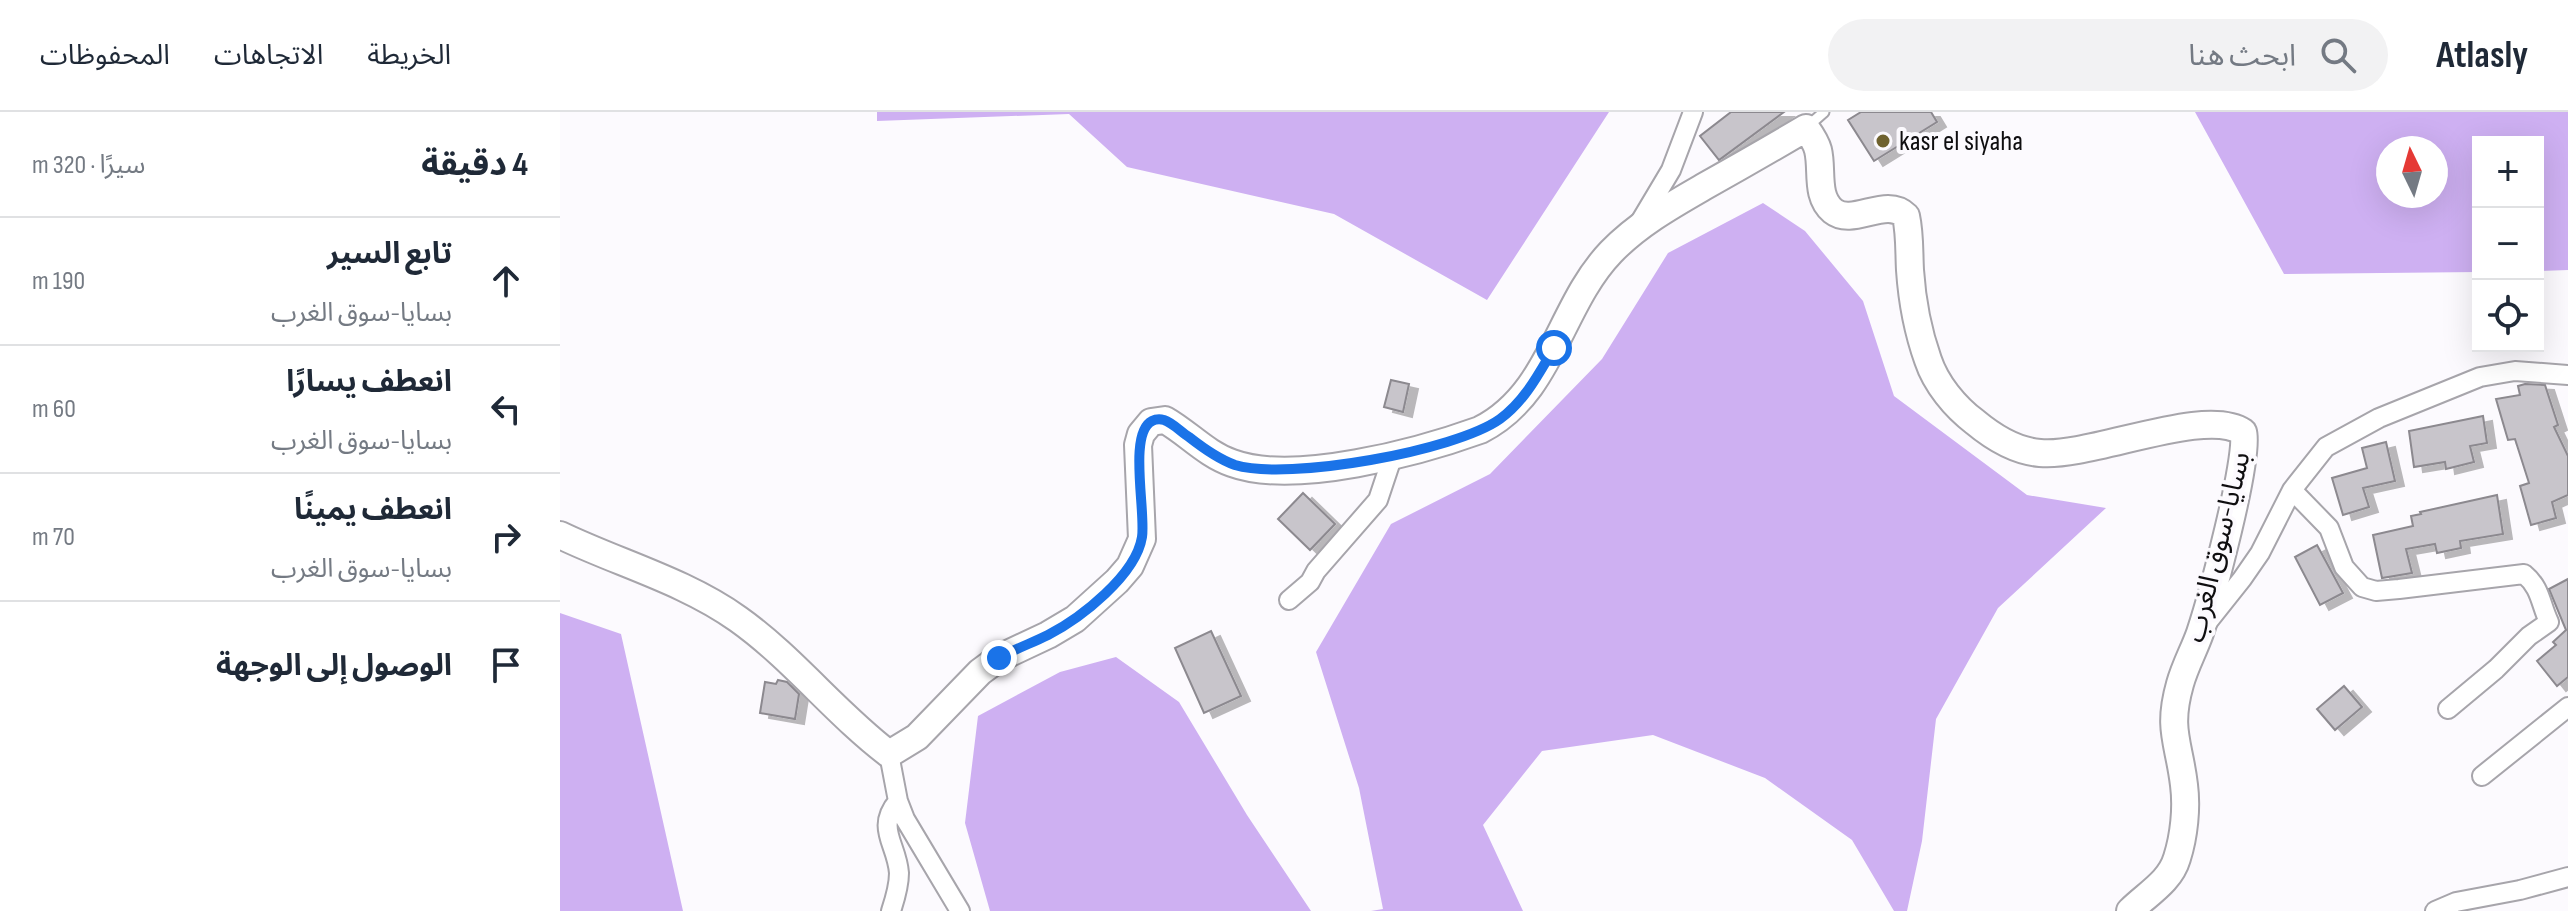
<!DOCTYPE html>
<html lang="ar">
<head>
<meta charset="utf-8">
<style>
	:root { --surface:#fff; --page:#f2f2f3; --text:#1f2937; --muted:#747a83; --line:#e0e1e3 }
	body { margin:0; font-family:"Sofia Sans Condensed","Noto Sans Arabic",sans-serif; background:var(--page); color:var(--text); direction:rtl }
	.controls { position:absolute; right:24px; top:24px; display:grid; overflow:hidden; border-radius:0px; box-shadow:0 8px 32px #0002 }
	.controls button { width:72px; height:72px; display:grid; place-items:center; padding:0; border:0; border-bottom:2px solid var(--line); background:var(--surface); color:var(--text); font:40px sans-serif }
	.compass { position:absolute; left:1816px; top:24px; width:72px; height:72px; border-radius:50%; background:var(--surface); box-shadow:0 8px 32px #0002; rotate:355deg }
	.stop { position:absolute; width:24px; height:24px; margin:-18px; border:6px solid #1a73e8; border-radius:50%; background:#fff }
	.stop.end { background:#1a73e8; border-color:#fff; box-shadow:0 2px 8px #0008 }
	.list { margin:0; padding:0; list-style:none }
	h2 { display:flex; justify-content:space-between; align-items:center; height:104px; margin:0; padding:0 32px; font-size:34px }
	h2 small { font-size:26px; font-weight:400; color:var(--muted) }
	.list li { display:grid; grid-template-columns:52px 1fr auto; gap:24px; align-items:center; box-sizing:border-box; height:128px; padding:0 32px; border-top:2px solid var(--line) }
	.list b { display:block; font-size:30px; white-space:nowrap }
	.list p { margin:0; font-size:26px; white-space:nowrap; color:var(--muted) }
	.list em { font-size:26px; font-style:normal; color:var(--muted) }
	.icon { flex:none; width:44px; height:44px; fill:none; stroke:currentColor; stroke-width:2; stroke-linecap:round; stroke-linejoin:round }
	.map { position:relative; flex:none; width:2008px; height:799px; overflow:hidden; direction:ltr }
	header { display:flex; align-items:center; gap:48px; box-sizing:border-box; height:112px; padding:0 40px; background:var(--surface); border-bottom:2px solid var(--line) }
	header strong { font-size:38px }
	nav { display:flex; gap:44px; margin-inline-start:auto; font-size:28px }
	.search { width:560px; height:72px; background:var(--page); display:flex; align-items:center; gap:20px; box-sizing:border-box; padding:0 28px; border-radius:44px; color:var(--muted); font-size:30px }
	main { display:flex }
	aside { flex:1; background:var(--surface) }
	.map>svg:first-child { display:block }
	.forest { fill:#ceb0f2; fill-rule:evenodd }
	.building { fill:#c8c5cb; stroke:#8c898f; stroke-width:2; filter:url(#shadow) }
	.lines { fill:none; stroke-linecap:round; stroke-linejoin:round }
	.lane-casing { stroke:#a7a5ab; stroke-width:13 }
	.street-casing { stroke:#a7a5ab; stroke-width:22 }
	.secondary-casing { stroke:#a7a5ab; stroke-width:30 }
	.lane { stroke:#fff; stroke-width:9 }
	.street { stroke:#fff; stroke-width:18 }
	.secondary { stroke:#fff; stroke-width:26 }
	.route { stroke:#1a73e8; stroke-width:10 }
	.poi-dot { fill:#6f622f; stroke:#fcfafe; stroke-width:3 }
	.labels { text-anchor:middle; dominant-baseline:central; stroke-width:8; stroke-linejoin:round; paint-order:stroke }
	.poi-label { font-size:28px; fill:#0f0e10; stroke:#fcfafe; text-anchor:start }
	.street-label { font-size:28px; fill:#0f0e10; stroke:#fcfafe }
</style>
</head>
<body>
<header>
<strong>Atlasly</strong>
<div class="search"><svg class="icon" aria-label="search" viewBox="0 0 24 24"><circle cx="10" cy="10" r="6"/><path d="M15 15l6 6"/></svg>ابحث هنا</div>
<nav><a>الخريطة</a><a>الاتجاهات</a><a>المحفوظات</a></nav>
</header>
<main>
<div class="map">
<svg width="2008" height="799" viewBox="0 0 2008 799">
	<defs>
		<filter id="shadow"><feDropShadow dx="9" dy="5" stdDeviation="0" flood-color="#0004"/></filter>
	</defs>
	<rect width="100%" height="100%" fill="#fcfafe"/>
	<!-- forest -->
	<path class="forest" d="M 317,0 L 1049,0 L 927,188 L 774,102 L 567,55 L 509,2 L 317,9 Z
		M 1635,0 L 2008,0 L 2008,158 L 1978,159 L 1978,30 L 1918,30 L 1918,160 L 1724,162 ZM 1828,36 L 1876,36 L 1876,84 L 1828,84 Z
		M 1203,91 L 1245,119 L 1303,189 L 1334,284 L 1467,383 L 1546,396 L 1438,496 L 1376,607 L 1362,729 L 1347,799 L 1334,799 L 1292,728 L 1205,666 L 1093,623 L 982,639 L 923,713 L 963,799 L 811,799 L 823,797 L 799,676 L 756,540 L 831,412 L 930,362 L 1042,247 L 1108,141 Z
		M 0,501 L 61,522 L 123,799 L 0,799 Z
		M 556,545 L 619,590 L 687,703 L 751,799 L 430,799 L 405,711 L 418,604 L 500,560 Z"/>
	<!-- building -->
	<path class="building" d="M 1171,0 L 1224,0 L 1159,48 L 1140,24 Z
		M 1301,0 L 1371,0 L 1377,10 L 1314,49 L 1288,8 Z
		M 831,268 L 849,272 L 843,300 L 824,295 Z
		M 1965,272 L 1985,273 L 1998,313 L 1994,315 L 2008,344 L 2008,383 L 1992,390 L 1996,406 L 1971,413 L 1960,374 L 1969,371 L 1955,327 L 1948,328 L 1936,287 L 1960,283 L 1958,274 Z
		M 1923,304 L 1927,331 L 1910,334 L 1914,350 L 1886,357 L 1885,350 L 1854,355 L 1849,319 Z
		M 1826,330 L 1835,369 L 1803,376 L 1809,395 L 1783,403 L 1772,366 L 1807,356 L 1802,336 Z
		M 743,381 L 775,412 L 750,438 L 718,407 Z
		M 1937,383 L 1943,422 L 1900,429 L 1901,436 L 1877,441 L 1875,432 L 1846,437 L 1852,461 L 1822,466 L 1813,423 L 1853,414 L 1851,404 L 1861,402 L 1860,400 Z
		M 1757,433 L 1783,481 L 1760,493 L 1735,445 Z
		M 2008,467 L 2008,565 L 1997,574 L 1977,549 L 1996,533 L 1993,530 L 2006,518 L 1989,477 Z
		M 651,519 L 681,584 L 644,601 L 615,536 Z
		M 218,568 L 227,570 L 239,582 L 235,607 L 200,601 L 205,570 L 216,572 Z
		M 1784,574 L 1802,595 L 1775,618 L 1757,597 Z"/>
	<g class="lines">
		<defs>
			<path id="lane" d="M 1248,14 L 1264,0"/>
			<path id="street" d="M 1080,110 L 1111,58 L 1133,0
				M 1732,378 L 1769,416 L 1784,455 L 1802,475 L 1816,479 L 1839,477 L 1964,462 C 1981,476 1980,491 1989,510 L 1969,524 L 1936,557 L 1888,597
				M 729,488 L 750,470 L 756,459 L 818,388 L 833,343
				M 1647,511 L 1682,467 L 1700,441 L 1732,378 L 1766,335 L 1819,306 L 1920,265 L 1955,259 L 2008,263
				M 329,642 L 338,689 L 345,707 L 400,799
				M 1922,664 L 2008,595
				M 331,799 C 335,787 339,774 339,761 C 337,732 315,716 338,689
				M 1875,799 L 1896,790 L 1960,778 L 2008,765"/>
			<path id="secondary" d="M 0,423 C 58,451 125,469 178,507 C 233,546 275,601 329,642 L 357,625 L 420,560 L 439,546 L 488,523 L 515,507 L 557,469 L 570,454 L 582,427 L 578,333 L 581,322 L 591,310 L 605,308 C 628,321 646,342 672,351 C 734,374 859,340 920,318 C 992,282 999,194 1051,140 C 1078,112 1112,93 1145,74 C 1179,55 1212,36 1246,16 C 1251,23 1256,30 1258,38 C 1263,58 1255,84 1273,99 C 1293,115 1326,84 1346,104 C 1350,122 1349,140 1350,158 C 1352,188 1358,220 1368,248 C 1376,272 1395,295 1415,310 C 1433,325 1456,339 1480,341 C 1530,346 1645,294 1683,320 C 1691,342 1650,491 1640,521 C 1634,538 1625,554 1620,572 C 1607,618 1619,630 1624,673 C 1627,696 1624,724 1617,746 C 1610,770 1587,782 1570,799"/>
		</defs>
		<!-- lane casing -->
		<use href="#lane" class="lane-casing"/>
		<!-- street casing -->
		<use href="#street" class="street-casing"/>
		<!-- secondary casing -->
		<use href="#secondary" class="secondary-casing"/>
		<!-- lane -->
		<use href="#lane" class="lane"/>
		<!-- street -->
		<use href="#street" class="street"/>
		<!-- secondary -->
		<use href="#secondary" class="secondary"/>
	</g>
	<g class="lines">
		<!-- route -->
		<path class="route" d="M 439,546 C 455,537 472,531 488,523 C 521,506 576,463 582,425 C 586,400 568,321 592,309 C 596,307 600,307 604,308 C 613,311 621,320 629,325 C 643,336 658,347 675,353 C 728,369 895,339 940,307 C 965,289 979,261 994,236"/>
	</g>
	<!-- markers -->
	<circle class="poi-dot" cx="1323" cy="29" r="8"/>
	<g class="labels">
		<!-- poi labels -->
		<g class="poi-label">
			<text x="1339" y="29">kasr el siyaha</text>
		</g>
		<!-- street labels -->
		<g class="street-label">
			<text transform="translate(1658 435) rotate(-76)">بسايا-سوق الغرب</text>
		</g>
	</g>
</svg>
<div class="controls">
<button>+</button>
<button>−</button>
<button><svg class="icon" aria-label="locate" viewBox="0 0 24 24"><circle cx="12" cy="12" r="6"/><path d="M12 2v4M12 18v4M2 12h4M18 12h4"/></svg></button>
</div>
<svg class="compass" viewBox="-18 -18 36 36"><path d="M0-13l5 13h-10z" fill="#e53935"/><path d="M0 13l5-13h-10z" fill="#747a83"/></svg>
<div class="stop" style="left:994px;top:236px"></div>
<div class="stop end" style="left:439px;top:546px"></div>
</div>
<aside>
<h2>4 دقيقة<small>سيرًا · 320 m</small></h2>
<ul class="list">
<li><svg class="icon" aria-label="ahead" viewBox="0 0 24 24"><path d="M12 20V5M6 11l6-6 6 6"/></svg><div><b>تابع السير</b><p>بسايا-سوق الغرب</p></div><em>190 m</em></li>
<li><svg class="icon" aria-label="left" viewBox="0 0 24 24"><path d="M17 20v-9H6M10 6l-5 5 5 5"/></svg><div><b>انعطف يسارًا</b><p>بسايا-سوق الغرب</p></div><em>60 m</em></li>
<li><svg class="icon" aria-label="right" viewBox="0 0 24 24"><path d="M7 20v-9h11M14 6l5 5-5 5"/></svg><div><b>انعطف يمينًا</b><p>بسايا-سوق الغرب</p></div><em>70 m</em></li>
<li><svg class="icon" aria-label="arrive" viewBox="0 0 24 24"><path d="M6 21V4h12l-3 4 3 4H6"/></svg><div><b>الوصول إلى الوجهة</b></div></li>
</ul>
</aside>
</main>
</body>
</html>
